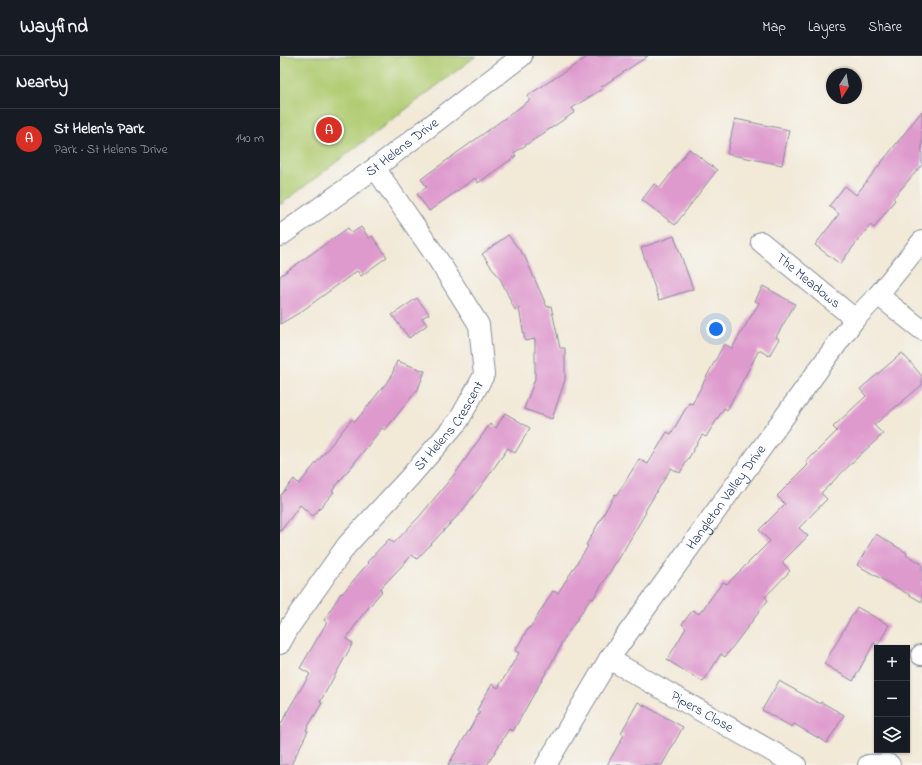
<!DOCTYPE html>
<html lang="en">
<head>
<meta charset="utf-8">
<style>
	:root { --surface:#171b24; --page:#242831; --text:#f1f3f6; --muted:#9ea1a6; --line:#363941; --accent:#d93025 }
	body { margin:0; font-family:"Indie Flower",sans-serif; background:var(--page); color:var(--text) }
	.controls { position:absolute; right:12px; bottom:12px; display:grid; overflow:hidden; border-radius:0px; box-shadow:0 1px 3px #0004 }
	.controls button { width:36px; height:36px; display:grid; place-items:center; padding:0; border:0; border-bottom:1px solid var(--line); background:var(--surface); color:var(--text); font:20px sans-serif }
	.compass { position:absolute; left:546px; top:12px; width:36px; height:36px; border-radius:50%; background:var(--surface); box-shadow:0 1px 3px #0004; rotate:191deg }
	.you { position:absolute; left:436px; top:273px; width:14px; height:14px; margin:-10px; border:3px solid #fff; border-radius:50%; background:#1a73e8; box-shadow:0 0 0 6px #1a73e833 }
	.badge { display:grid; place-items:center; width:26px; height:26px; border-radius:50%; background:var(--accent); color:#fff; font-size:13px; font-weight:700 }
	.pin { position:absolute; translate:-50% -50%; border:2px solid #fff; box-shadow:0 1px 4px #0006 }
	.list { margin:0; padding:0; list-style:none }
	h2 { display:flex; justify-content:space-between; align-items:center; height:52px; margin:0; padding:0 16px; font-size:17px }
	h2 small { font-size:13px; font-weight:400; color:var(--muted) }
	.list li { display:grid; grid-template-columns:26px 1fr auto; gap:12px; align-items:center; box-sizing:border-box; height:60px; padding:0 16px; border-top:1px solid var(--line) }
	.list b { display:block; font-size:15px; white-space:nowrap }
	.list p { margin:0; font-size:13px; white-space:nowrap; color:var(--muted) }
	.list em { font-size:13px; font-style:normal; color:var(--muted) }
	.icon { flex:none; width:22px; height:22px; fill:none; stroke:currentColor; stroke-width:2; stroke-linecap:round; stroke-linejoin:round }
	.map { position:relative; flex:none; width:642px; height:709px; overflow:hidden }
	header { display:flex; align-items:center; gap:24px; box-sizing:border-box; height:56px; padding:0 20px; background:var(--surface); border-bottom:1px solid var(--line) }
	header strong { font-size:19px }
	nav { display:flex; gap:22px; margin-inline-start:auto; font-size:14px }
	main { display:flex }
	aside { flex:1; background:var(--surface) }
	.map>svg:first-child { display:block }
	.green { fill:#b0cc72; stroke:#667e68 }
	.building { fill:#de99cd }
	.lines { fill:none; stroke-linecap:round; stroke-linejoin:round }
	.street-casing { stroke:#868c9a; stroke-width:22 }
	.street { stroke:#fff; stroke-width:20 }
	.labels { text-anchor:middle; dominant-baseline:central; stroke-width:4; stroke-linejoin:round; paint-order:stroke }
	.street-label { font-size:14px; fill:#1b2f5e; stroke:#f6f6f2 }
</style>
</head>
<body>
<header>
<strong>Wayfind</strong>
<nav><a>Map</a><a>Layers</a><a>Share</a></nav>
</header>
<main>
<aside>
<h2>Nearby<small></small></h2>
<ul class="list">
<li><span class="badge">A</span><div><b>St Helen's Park</b><p>Park · St Helens Drive</p></div><em>140 m</em></li>
</ul>
</aside>
<div class="map">
<svg width="642" height="709" viewBox="0 0 642 709">
	<rect width="100%" height="100%" fill="#f6f6f2"/>
	<filter id="ink" filterUnits="userSpaceOnUse"><feTurbulence type="fractalNoise" baseFrequency=".025" numOctaves="2"/><feDisplacementMap in="SourceGraphic" scale="8" xChannelSelector="R" yChannelSelector="G"/><feConvolveMatrix kernelMatrix="1 2 1 2 8 2 1 2 1" color-interpolation-filters="sRGB"/></filter>
	<filter id="wash" filterUnits="userSpaceOnUse"><feTurbulence type="fractalNoise" baseFrequency=".012" numOctaves="4" result="noise"/><feDisplacementMap in="SourceGraphic" scale="16" xChannelSelector="R" yChannelSelector="G"/><feGaussianBlur stdDeviation="0.9" result="paint"/><feColorMatrix in="noise" values="0 0 0 0 0 0 0 0 0 0 0 0 0 0 0 0 0 1.4 0 .05"/><feComposite in="paint" operator="in"/></filter>
	<g filter="url(#wash)">
		<rect width="100%" height="100%" fill="#f2e9d7"/>
		<!-- green -->
		<path class="green" d="M 0,0 L 196,0 L 0,149 Z"/>
		<g id="blocks">
			<!-- building -->
			<path class="building" d="M 309,0 L 368,0 L 321,31 L 322,33 L 292,52 L 295,56 L 234,97 L 236,100 L 198,127 L 195,122 L 149,155 L 137,138 L 147,131 L 141,123 L 250,44 L 247,40 Z
				M 642,55 L 642,109 L 613,142 L 615,144 L 594,172 L 590,169 L 560,208 L 535,189 L 559,158 L 549,150 L 565,130 L 576,139 Z
				M 455,63 L 509,74 L 502,109 L 447,98 Z
				M 409,93 L 437,114 L 395,169 L 362,144 L 374,128 L 380,132 Z
				M 81,171 L 89,182 L 92,180 L 107,201 L 81,220 L 77,215 L 19,257 L 0,268 L 0,220 L 68,172 L 72,177 Z
				M 228,179 L 245,201 L 267,251 L 271,250 L 280,292 L 285,292 L 285,324 L 272,363 L 244,353 L 255,323 L 255,283 L 245,285 L 239,252 L 235,254 L 221,224 L 202,198 Z
				M 394,180 L 413,233 L 379,244 L 361,192 Z
				M 483,230 L 515,248 L 496,281 L 499,283 L 489,300 L 479,294 L 447,354 L 444,352 L 426,381 L 422,379 L 400,417 L 391,412 L 365,455 L 366,456 L 337,506 L 336,506 L 313,543 L 311,542 L 280,589 L 281,590 L 233,675 L 229,673 L 207,709 L 168,709 L 200,656 L 197,654 L 212,628 L 218,632 L 239,597 L 235,595 L 249,571 L 250,572 L 273,535 L 278,537 L 308,490 L 306,489 L 335,438 L 337,439 L 359,403 L 368,408 L 387,376 L 391,378 L 409,347 L 412,348 L 444,288 L 452,292 L 479,247 L 475,245 Z
				M 137,242 L 149,258 L 142,262 L 147,269 L 129,282 L 112,259 Z
				M 622,297 L 642,320 L 642,329 L 594,369 L 603,378 L 580,399 L 541,437 L 547,443 L 519,472 L 528,480 L 502,506 L 510,515 L 485,541 L 488,544 L 445,601 L 441,598 L 423,626 L 387,604 L 406,572 L 402,568 L 413,554 L 419,558 L 443,526 L 447,528 L 490,485 L 479,474 L 505,448 L 497,440 L 528,409 L 526,406 L 557,375 L 553,371 L 586,340 L 580,333 Z
				M 117,305 L 145,315 L 138,333 L 105,374 L 102,372 L 52,435 L 54,436 L 33,460 L 20,449 L 0,476 L 0,440 L 14,423 L 19,428 L 72,363 L 75,366 L 111,321 Z
				M 225,357 L 250,372 L 235,397 L 228,392 L 204,426 L 182,455 L 137,503 L 132,499 L 100,533 L 102,535 L 80,562 L 66,583 L 73,587 L 40,646 L 42,647 L 26,674 L 28,675 L 11,709 L 0,709 L 0,670 L 11,649 L 30,618 L 20,612 L 47,566 L 44,564 L 61,537 L 62,538 L 88,507 L 87,506 L 109,483 L 114,487 L 139,461 L 177,415 L 210,368 L 216,372 Z
				M 596,478 L 627,497 L 626,499 L 642,508 L 642,546 L 577,509 Z
				M 577,551 L 609,569 L 598,589 L 594,587 L 573,625 L 544,608 Z
				M 499,625 L 540,648 L 541,646 L 564,659 L 547,687 L 514,668 L 512,671 L 482,654 Z
				M 358,646 L 403,671 L 382,709 L 327,709 L 344,679 L 341,677 Z"/>
		</g>
	</g>
	<g filter="url(#ink)">
		<use href="#blocks" fill-opacity="0" stroke="#868c9a" stroke-width="1"/>
		<g class="lines">
			<defs>
				<g id="street">
					<path id="s1" d="M 0,180 L 95,112 L 242,0"/>
					<path id="s2" d="M 481,186 L 575,263"/>
					<path d="M 598,239 L 642,274"/>
					<path id="s3" d="M 0,588 L 10,570 L 67,489 L 129,422 L 179,364 L 204,319 L 199,269 L 157,202 L 95,112"/>
					<path d="M 641,599 L 642,599"/>
					<path id="s4" d="M 329,603 L 516,709"/>
					<path id="s5" d="M 266,709 L 329,603 L 575,263 L 598,239 L 642,185"/>
					<path d="M 588,709 L 607,708 L 610,709"/>
				</g>
			</defs>
			<!-- street casing -->
			<use href="#street" class="street-casing"/>
			<!-- street -->
			<use href="#street" class="street"/>
		</g>
	</g>
	<g class="labels">
		<!-- street labels -->
		<g class="street-label">
			<text stroke="none"><textPath href="#s1" startOffset="151">St Helens Drive</textPath></text>
			<text stroke="none"><textPath href="#s2" startOffset="61">The Meadows</textPath></text>
			<text stroke="none"><textPath href="#s3" startOffset="277">St Helens Crescent</textPath></text>
			<text stroke="none"><textPath href="#s5" startOffset="323">Hangleton Valley Drive</textPath></text>
			<text stroke="none"><textPath href="#s4" startOffset="107">Pipers Close</textPath></text>
		</g>
	</g>
</svg>
<div class="controls">
<button>+</button>
<button>−</button>
<button><svg class="icon" aria-label="layers" viewBox="0 0 24 24"><path d="M12 4l9 5-9 5-9-5zM3 14l9 5 9-5"/></svg></button>
</div>
<svg class="compass" viewBox="-18 -18 36 36"><path d="M0-13l5 13h-10z" fill="#e53935"/><path d="M0 13l5-13h-10z" fill="#9ea1a6"/></svg>
<div class="you"></div>
<div class="pin badge" style="left:49px;top:74px">A</div>
</div>
</main>
</body>
</html>
